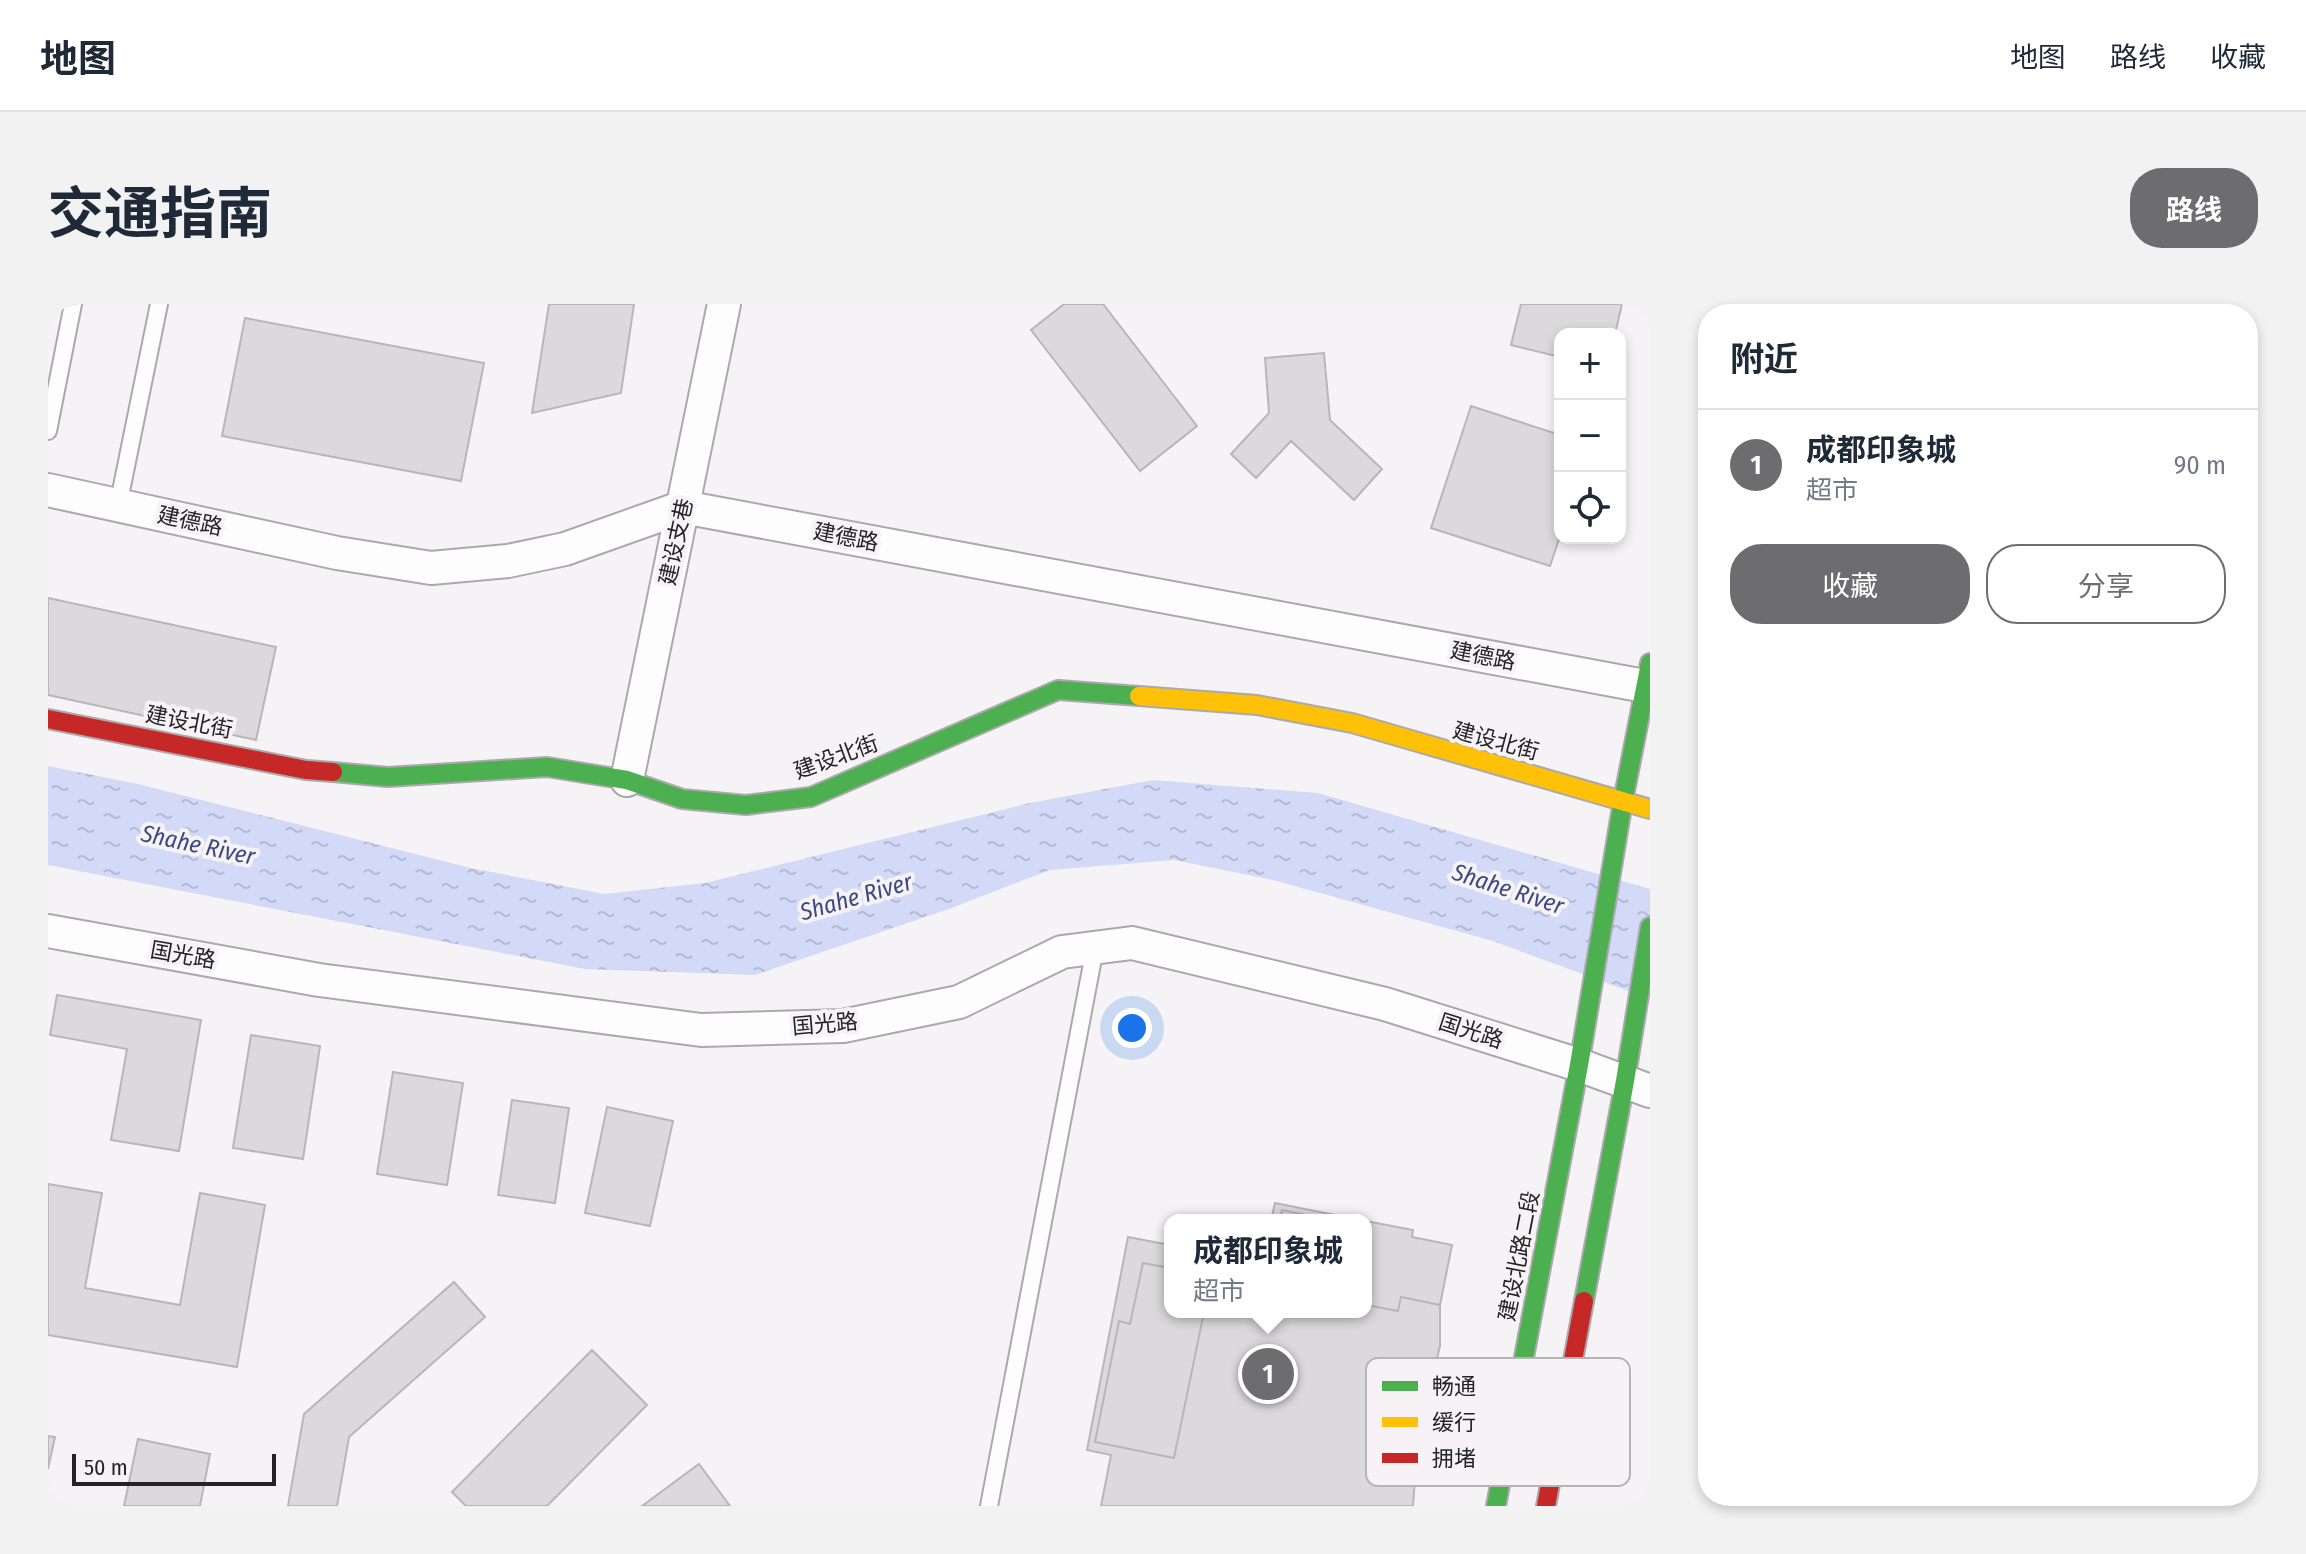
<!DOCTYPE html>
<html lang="zh">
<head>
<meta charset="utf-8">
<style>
	:root { --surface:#fff; --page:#f2f2f3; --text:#1f2937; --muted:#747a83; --line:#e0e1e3; --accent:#6d6c6e }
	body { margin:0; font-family:"Fira Sans Condensed","Noto Sans SC",sans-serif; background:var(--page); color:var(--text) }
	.controls { position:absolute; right:24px; top:24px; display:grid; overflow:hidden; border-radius:16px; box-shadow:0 4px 12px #0003 }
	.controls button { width:72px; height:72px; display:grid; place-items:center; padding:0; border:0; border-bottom:2px solid var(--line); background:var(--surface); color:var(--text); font:40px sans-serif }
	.scale { position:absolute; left:24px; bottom:20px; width:204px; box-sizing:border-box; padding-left:8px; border:4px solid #242325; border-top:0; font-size:22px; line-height:28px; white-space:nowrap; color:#242325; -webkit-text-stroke:6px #f6f2f6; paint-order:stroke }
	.you { position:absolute; left:1084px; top:724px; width:28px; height:28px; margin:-20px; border:6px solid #fff; border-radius:50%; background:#1a73e8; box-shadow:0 0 0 12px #1a73e833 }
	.badge { display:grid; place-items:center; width:52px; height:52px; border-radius:50%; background:var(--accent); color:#fff; font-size:26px; font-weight:700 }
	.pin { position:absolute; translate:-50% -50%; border:4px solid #fff; box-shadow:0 2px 8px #0006 }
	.popup { position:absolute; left:1116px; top:910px; width:208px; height:104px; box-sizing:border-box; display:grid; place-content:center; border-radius:16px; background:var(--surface); filter:drop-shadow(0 2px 6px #0005); font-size:26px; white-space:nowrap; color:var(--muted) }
	.popup b { font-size:30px; color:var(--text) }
	.popup::after { content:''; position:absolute; left:50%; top:100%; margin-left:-16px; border:16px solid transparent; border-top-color:var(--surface) }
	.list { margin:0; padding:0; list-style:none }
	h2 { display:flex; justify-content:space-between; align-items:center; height:104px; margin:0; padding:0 32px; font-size:34px }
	h2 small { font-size:26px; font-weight:400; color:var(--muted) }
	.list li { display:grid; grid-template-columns:52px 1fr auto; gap:24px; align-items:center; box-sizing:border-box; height:112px; padding:0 32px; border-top:2px solid var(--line) }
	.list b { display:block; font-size:30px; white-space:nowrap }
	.list p { margin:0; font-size:26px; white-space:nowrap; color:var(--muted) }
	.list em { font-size:26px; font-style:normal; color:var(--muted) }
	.actions { display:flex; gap:16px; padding:24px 32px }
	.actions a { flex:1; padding:18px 0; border:2px solid var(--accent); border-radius:32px; text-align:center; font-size:28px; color:var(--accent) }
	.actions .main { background:var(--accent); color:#fff }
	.icon { flex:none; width:44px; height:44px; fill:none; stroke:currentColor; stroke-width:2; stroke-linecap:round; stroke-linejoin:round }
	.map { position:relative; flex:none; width:1602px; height:1202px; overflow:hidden; border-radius:32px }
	header { display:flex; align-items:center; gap:48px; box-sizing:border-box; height:112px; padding:0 40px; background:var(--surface); border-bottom:2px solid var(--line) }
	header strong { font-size:38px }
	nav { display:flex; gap:44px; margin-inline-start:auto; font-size:28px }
	.intro { display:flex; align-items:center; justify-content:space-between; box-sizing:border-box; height:192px; padding:0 48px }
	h1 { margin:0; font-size:56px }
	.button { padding:20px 36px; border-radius:32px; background:var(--accent); color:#fff; font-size:28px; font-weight:700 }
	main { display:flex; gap:48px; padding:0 48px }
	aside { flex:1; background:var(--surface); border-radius:32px; box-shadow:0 4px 12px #0003 }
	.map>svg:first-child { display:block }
	.water { fill:url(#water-ripples) }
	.building { fill:#dbd9db; stroke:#b8b6b7; stroke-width:2 }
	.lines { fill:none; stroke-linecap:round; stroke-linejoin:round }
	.lane-casing { stroke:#aba9ab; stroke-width:20 }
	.street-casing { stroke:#aba9ab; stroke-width:36 }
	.fast-casing { stroke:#aba9ab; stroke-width:22 }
	.slow-casing { stroke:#aba9ab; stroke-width:22 }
	.jam-casing { stroke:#aba9ab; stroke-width:22 }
	.lane { stroke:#fefdfe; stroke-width:16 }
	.street { stroke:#fefdfe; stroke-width:32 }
	.fast { stroke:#4caf50; stroke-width:18 }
	.slow { stroke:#ffc107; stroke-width:18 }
	.jam { stroke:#c62828; stroke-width:18 }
	.labels { text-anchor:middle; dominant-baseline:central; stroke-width:8; stroke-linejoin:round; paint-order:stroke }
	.street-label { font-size:22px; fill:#242325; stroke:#f6f2f6 }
	.water-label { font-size:24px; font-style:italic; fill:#3c4a7f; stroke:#f6f2f6 }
	.key { fill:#f6f2f6; stroke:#b7b4b7; stroke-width:2 }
	.key-label { font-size:22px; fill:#242325 }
</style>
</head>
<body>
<header>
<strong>地图</strong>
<nav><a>地图</a><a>路线</a><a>收藏</a></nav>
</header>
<div class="intro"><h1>交通指南</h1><a class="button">路线</a></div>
<main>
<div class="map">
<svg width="1602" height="1202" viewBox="0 0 1602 1202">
	<defs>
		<pattern id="water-ripples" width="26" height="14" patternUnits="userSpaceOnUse" patternTransform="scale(2)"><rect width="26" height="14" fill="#d2daf8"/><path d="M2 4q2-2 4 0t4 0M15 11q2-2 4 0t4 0" fill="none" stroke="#b4bbd4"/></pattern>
	</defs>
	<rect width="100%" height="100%" fill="#f5f3f5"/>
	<!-- water -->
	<path class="water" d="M 0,462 L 90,480 L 423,564 L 556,590 L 657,579 L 982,499 L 1105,476 L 1270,489 L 1602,585 L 1602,695 L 1445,637 L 1225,576 L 1126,556 L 1002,566 L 898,606 L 707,671 L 537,665 L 0,561 Z"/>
	<!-- building -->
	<path class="building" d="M 501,0 L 586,0 L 573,89 L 484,109 Z
		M 1016,0 L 1055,0 L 1149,122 L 1092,167 L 983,26 Z
		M 1473,0 L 1574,0 L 1567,30 L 1512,30 L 1512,53 L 1463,41 Z
		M 197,14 L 436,59 L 413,177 L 174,132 Z
		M 1276,49 L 1282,116 L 1334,165 L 1306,196 L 1243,137 L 1208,174 L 1183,150 L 1221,109 L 1217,54 Z
		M 1423,102 L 1512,131 L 1512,232 L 1502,262 L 1383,224 Z
		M 0,294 L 228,343 L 208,436 L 0,391 Z
		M 9,691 L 153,716 L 131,847 L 63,836 L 79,745 L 2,731 Z
		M 203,731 L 272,742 L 255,855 L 185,844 Z
		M 345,768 L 415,779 L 399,881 L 329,870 Z
		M 464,796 L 521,804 L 507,899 L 450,891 Z
		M 559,803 L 625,817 L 602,922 L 537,909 Z
		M 0,880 L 54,889 L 37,984 L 132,1001 L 152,889 L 217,901 L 189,1063 L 0,1031 Z
		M 1227,899 L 1292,912 L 1314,916 L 1223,916 Z
		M 1234,906 L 1282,916 L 1232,916 Z
		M 1318,917 L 1365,926 L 1364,933 L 1404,941 L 1392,1001 L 1392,1042 L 1379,1098 L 1371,1123 L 1365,1202 L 1053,1202 L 1063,1151 L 1039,1146 L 1080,933 L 1122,941 L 1122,1008 L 1318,1008 Z
		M 1318,917 L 1365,926 L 1364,933 L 1404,941 L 1392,1001 L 1353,993 L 1350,1007 L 1318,1001 Z
		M 1095,959 L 1122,964 L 1122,1008 L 1156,1008 L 1126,1154 L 1047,1138 L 1071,1017 L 1082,1020 Z
		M 406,978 L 437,1013 L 301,1133 L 289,1202 L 240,1202 L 256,1110 Z
		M 544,1046 L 599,1101 L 499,1202 L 418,1202 L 404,1188 Z
		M 0,1132 L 7,1133 L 0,1165 Z
		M 90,1135 L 162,1150 L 152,1202 L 76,1202 Z
		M 651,1160 L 682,1202 L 594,1202 Z"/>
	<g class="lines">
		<defs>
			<path id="lane" d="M 0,127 L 25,0
				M 70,202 L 111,0
				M 941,1202 L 1047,644"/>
			<path id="street" d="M 0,186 L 289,249 L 383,264 L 460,257 L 517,245 L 635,203 L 1602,383
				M 579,476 L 676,0
				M 0,627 L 271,676 L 653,726 L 795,722 L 911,698 L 1014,648 L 1084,639 L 1337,700 L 1531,761 L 1602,787"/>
			<path id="fast" d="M 285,468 L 340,473 L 499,463 L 579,476 L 634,495 L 698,501 L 763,493 L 1010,386 L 1091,392
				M 1536,997 L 1577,777 L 1602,623
				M 1448,1202 L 1531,761 L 1575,497 L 1602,359"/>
			<path id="slow" d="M 1091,392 L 1209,401 L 1304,419 L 1602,505"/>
			<path id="jam" d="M 0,415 L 258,466 L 285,468
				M 1498,1202 L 1536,997"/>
		</defs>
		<!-- lane casing -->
		<use href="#lane" class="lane-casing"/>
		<!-- street casing -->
		<use href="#street" class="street-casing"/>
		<!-- fast casing -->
		<use href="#fast" class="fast-casing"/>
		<!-- slow casing -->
		<use href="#slow" class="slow-casing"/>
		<!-- jam casing -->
		<use href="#jam" class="jam-casing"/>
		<!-- lane -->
		<use href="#lane" class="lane"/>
		<!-- street -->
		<use href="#street" class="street"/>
		<!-- fast -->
		<use href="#fast" class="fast"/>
		<!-- slow -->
		<use href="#slow" class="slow"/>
		<!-- jam -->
		<use href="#jam" class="jam"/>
	</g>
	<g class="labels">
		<!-- street labels -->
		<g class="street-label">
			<text transform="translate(142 217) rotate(12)">建德路</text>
			<text transform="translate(798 233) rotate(11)">建德路</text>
			<text transform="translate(628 238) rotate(-78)">建设支巷</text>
			<text transform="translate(1435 352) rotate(11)">建德路</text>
			<text transform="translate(141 418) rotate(11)">建设北街</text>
			<text transform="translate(1448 437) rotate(15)">建设北街</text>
			<text transform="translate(788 453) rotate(-20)">建设北街</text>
			<text transform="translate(135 651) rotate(10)">国光路</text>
			<text transform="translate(777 720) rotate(-5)">国光路</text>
			<text transform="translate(1423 727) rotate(18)">国光路</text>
			<text transform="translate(1471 952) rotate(-79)">建设北路二段</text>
		</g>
		<!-- water labels -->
		<g class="water-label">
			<text transform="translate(150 541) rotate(12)">Shahe River</text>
			<text transform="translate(1460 585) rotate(18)">Shahe River</text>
			<text transform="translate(808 593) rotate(-16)">Shahe River</text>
		</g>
	</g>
	<!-- legend -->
	<rect x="1318" y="1054" width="264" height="128" rx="12" class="key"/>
	<rect x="1334" y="1077" width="36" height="10" fill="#4caf50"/>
	<rect x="1334" y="1113" width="36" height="10" fill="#ffc107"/>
	<rect x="1334" y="1149" width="36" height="10" fill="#c62828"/>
	<g class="key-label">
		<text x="1384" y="1090">畅通</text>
		<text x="1384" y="1126">缓行</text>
		<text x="1384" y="1162">拥堵</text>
	</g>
</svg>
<div class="controls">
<button>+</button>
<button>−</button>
<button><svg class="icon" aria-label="locate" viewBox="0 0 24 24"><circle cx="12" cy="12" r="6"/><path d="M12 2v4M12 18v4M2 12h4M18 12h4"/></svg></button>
</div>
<div class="scale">50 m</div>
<div class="you"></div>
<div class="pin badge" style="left:1220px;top:1070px">1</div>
<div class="popup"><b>成都印象城</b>超市</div>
</div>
<aside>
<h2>附近<small></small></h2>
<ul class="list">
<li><span class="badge">1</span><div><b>成都印象城</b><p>超市</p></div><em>90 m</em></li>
</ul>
<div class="actions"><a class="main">收藏</a><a>分享</a></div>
</aside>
</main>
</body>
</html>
